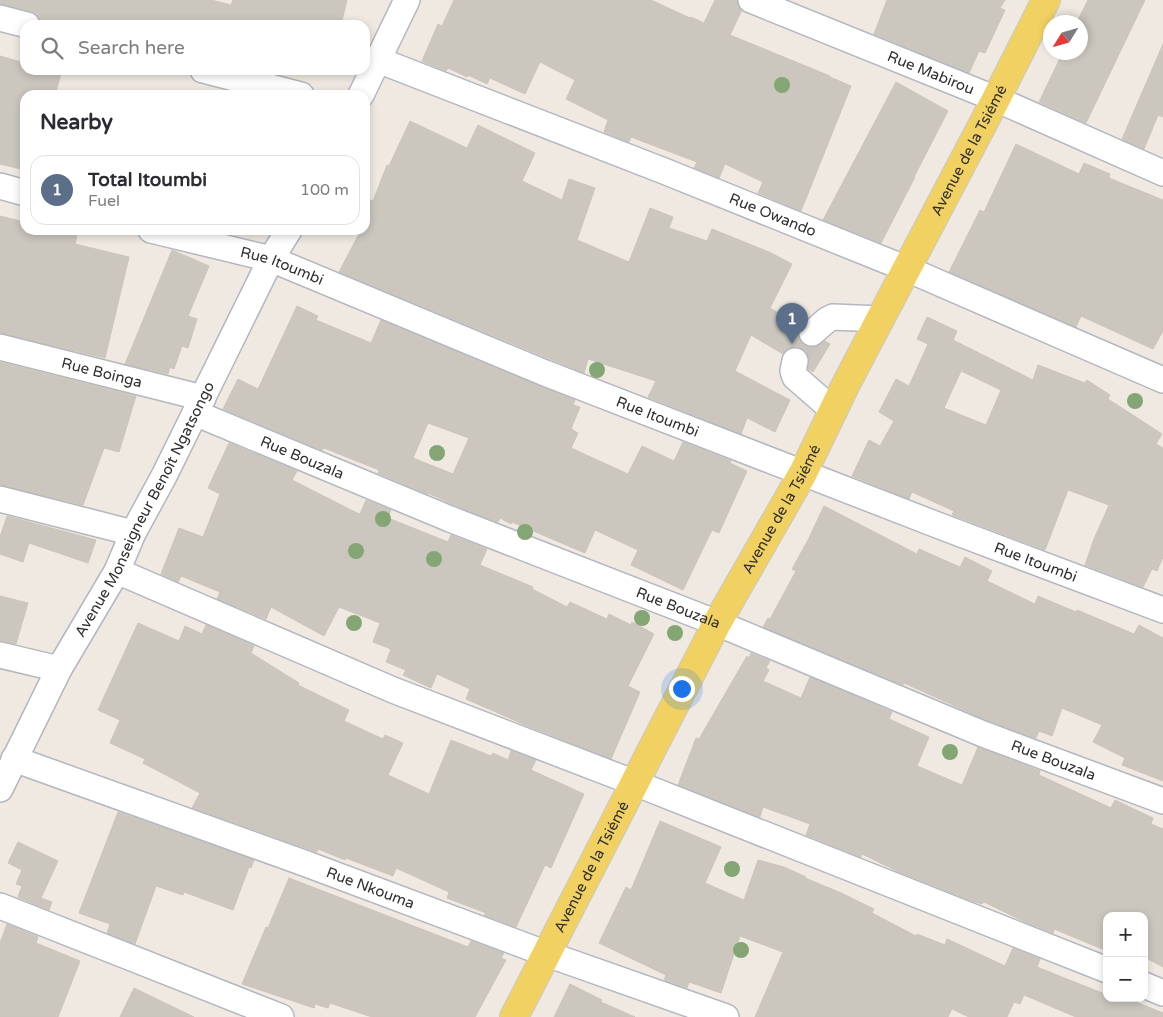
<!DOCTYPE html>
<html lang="en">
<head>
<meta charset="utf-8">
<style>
	:root { --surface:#fff; --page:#f2f2f3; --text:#2b2b33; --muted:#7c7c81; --line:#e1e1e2; --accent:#4264fb }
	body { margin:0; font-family:"Varela Round",sans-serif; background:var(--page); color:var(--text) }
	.controls { position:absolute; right:15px; bottom:15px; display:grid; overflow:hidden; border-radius:10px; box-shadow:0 2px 8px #0003 }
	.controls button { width:45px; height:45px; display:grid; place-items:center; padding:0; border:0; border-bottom:1px solid var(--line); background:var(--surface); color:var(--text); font:25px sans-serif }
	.compass { position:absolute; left:1043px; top:15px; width:45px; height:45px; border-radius:50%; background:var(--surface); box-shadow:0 2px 8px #0003; rotate:233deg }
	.you { position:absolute; left:681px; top:688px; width:18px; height:18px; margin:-12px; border:4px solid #fff; border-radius:50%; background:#1a73e8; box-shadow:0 0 0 8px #1a73e833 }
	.badge { display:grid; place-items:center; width:32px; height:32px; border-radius:50%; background:var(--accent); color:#fff; font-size:16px; font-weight:700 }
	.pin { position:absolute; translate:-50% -41px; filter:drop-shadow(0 1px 2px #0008) }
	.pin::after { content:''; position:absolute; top:26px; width:18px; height:15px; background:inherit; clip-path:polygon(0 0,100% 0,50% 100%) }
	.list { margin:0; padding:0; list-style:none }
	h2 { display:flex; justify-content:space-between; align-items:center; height:65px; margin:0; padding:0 20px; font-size:21px }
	h2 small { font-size:16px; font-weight:400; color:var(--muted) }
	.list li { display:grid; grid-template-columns:32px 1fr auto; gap:15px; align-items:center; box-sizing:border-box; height:70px; margin:0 10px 10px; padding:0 10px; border:1px solid var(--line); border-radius:15px }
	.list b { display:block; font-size:19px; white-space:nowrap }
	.list p { margin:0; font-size:16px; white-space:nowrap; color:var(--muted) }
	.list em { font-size:16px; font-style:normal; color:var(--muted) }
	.icon { flex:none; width:28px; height:28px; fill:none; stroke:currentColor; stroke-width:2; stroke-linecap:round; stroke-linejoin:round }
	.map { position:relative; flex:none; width:1163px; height:1017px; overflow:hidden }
	.search { position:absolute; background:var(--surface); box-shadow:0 2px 8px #0003; left:20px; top:20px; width:350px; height:55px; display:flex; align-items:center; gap:12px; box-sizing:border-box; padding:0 18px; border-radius:15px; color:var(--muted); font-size:19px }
	.panel { position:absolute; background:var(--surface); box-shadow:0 2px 8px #0003; left:20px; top:90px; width:350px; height:145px; border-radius:15px }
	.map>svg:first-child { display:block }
	.building { fill:#cbc7bf; stroke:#cbc5ba; fill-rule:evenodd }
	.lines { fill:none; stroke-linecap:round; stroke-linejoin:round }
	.minor-tunnel { stroke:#c8c4bd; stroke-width:25; stroke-dasharray:25 12; stroke-linecap:butt }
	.minor-casing { stroke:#b4b7c1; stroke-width:28 }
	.major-casing { stroke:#c9c9c9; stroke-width:30 }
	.minor { stroke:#fff; stroke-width:25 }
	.major { stroke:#f2d163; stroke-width:28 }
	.tree { fill:#84a574 }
	.labels { text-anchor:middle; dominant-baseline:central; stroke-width:4; stroke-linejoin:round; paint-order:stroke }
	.street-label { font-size:15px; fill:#2e2e2e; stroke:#fff }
</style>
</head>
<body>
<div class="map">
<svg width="1163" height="1017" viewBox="0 0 1163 1017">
	<rect width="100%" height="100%" fill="#efe9e1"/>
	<!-- building -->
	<path class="building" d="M 0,0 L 211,0 L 231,5 L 233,0 L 347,0 L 341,25 L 43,25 L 41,24 L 37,14 L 31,11 L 0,4 Z
		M 454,0 L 651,0 L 690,18 L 691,17 L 704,23 L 715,0 L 737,0 L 742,10 L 730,35 L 830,76 L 830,77 L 851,86 L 801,211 L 758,193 L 763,182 L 725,164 L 719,178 L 694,168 L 697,162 L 631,137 L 629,142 L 604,132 L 608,120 L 566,99 L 575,80 L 540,62 L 525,94 L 490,78 L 487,84 L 468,75 L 467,77 L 448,68 L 446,71 L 422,61 L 438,24 L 442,26 Z
		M 887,0 L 1005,0 L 1000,8 L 1005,10 L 985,53 L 979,51 L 969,73 L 874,34 Z
		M 1088,0 L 1145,0 L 1086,123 L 1039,102 L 1063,52 L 1080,52 L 1080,22 L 1077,22 Z
		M 1163,44 L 1163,117 L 1158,115 L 1144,149 L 1122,139 Z
		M 0,56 L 25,63 L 25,70 L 62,70 L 55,95 L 25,95 L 25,170 L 0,164 Z
		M 896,82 L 948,111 L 914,177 L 915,177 L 881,243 L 823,220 Z
		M 410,121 L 467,148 L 478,125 L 535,153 L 522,181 L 562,200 L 569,179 L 595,188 L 577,240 L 629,262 L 650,208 L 673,217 L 669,228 L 707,241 L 712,229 L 769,252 L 792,264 L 770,308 L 800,326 L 798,336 L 802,343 L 807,346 L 815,347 L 825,341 L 830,344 L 813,372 L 808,369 L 809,357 L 804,350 L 798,347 L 791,347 L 783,354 L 751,335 L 735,371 L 790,400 L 775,432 L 747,418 L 741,434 L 648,397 L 656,381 L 588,359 L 584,373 L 339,272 L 361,230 L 365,230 L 365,198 L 373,201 L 387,165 L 389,166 Z
		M 1016,144 L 1079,174 L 1084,163 L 1110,174 L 1109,178 L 1163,200 L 1163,331 L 1153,349 L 1081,316 L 1076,327 L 949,272 L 980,210 L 984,212 Z
		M 0,216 L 25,222 L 25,230 L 78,230 L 75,244 L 129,257 L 105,358 L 0,333 Z
		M 172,250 L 209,266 L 188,316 L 197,319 L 188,348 L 182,346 L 174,369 L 170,367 L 168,374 L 125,364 Z
		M 297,306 L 318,316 L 316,320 L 371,343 L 381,320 L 575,400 L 573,405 L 580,407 L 571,429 L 578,433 L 571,448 L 628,474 L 642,446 L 674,461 L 683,442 L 731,461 L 730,463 L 747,471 L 719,533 L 712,530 L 683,590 L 631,565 L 638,550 L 595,530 L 585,553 L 512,522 L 511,524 L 500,518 L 498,522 L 463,509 L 428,493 L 428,494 L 378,473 L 379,470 L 324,448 L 322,450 L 223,409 L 238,379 L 258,389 ZM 428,423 L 469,438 L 453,474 L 413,458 Z
		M 927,317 L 957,331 L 953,340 L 1033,380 L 1038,365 L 1085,383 L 1087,380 L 1110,395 L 1108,399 L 1162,434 L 1156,444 L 1163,448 L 1163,557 L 1157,571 L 1152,569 L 1143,587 L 1085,565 L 1094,539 L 1109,505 L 1068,490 L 1045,550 L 952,515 L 954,511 L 912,492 L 909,499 L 852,476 L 869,440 L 880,446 L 894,421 L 879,412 L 896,379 L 909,386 L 928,344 L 917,339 ZM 961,371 L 1001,390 L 986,425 L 944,408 Z
		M 0,362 L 136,396 L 119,452 L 104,448 L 83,505 L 0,485 Z
		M 229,443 L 297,471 L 292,480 L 355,512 L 360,514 L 366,500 L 391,510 L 388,518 L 448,542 L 451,535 L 487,549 L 480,565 L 533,587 L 532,589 L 567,607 L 570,602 L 607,619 L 609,614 L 631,625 L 632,622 L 654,634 L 628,686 L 640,692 L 611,759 L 523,724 L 466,699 L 470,689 L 437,674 L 431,688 L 403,675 L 406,670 L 386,662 L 391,649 L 373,642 L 380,623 L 339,607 L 324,636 L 271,607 L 266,619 L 217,599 L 220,592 L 181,576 L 178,582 L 161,574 L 179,528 L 203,537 L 220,494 L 208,488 Z
		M 824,506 L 917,554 L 919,549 L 960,567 L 965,557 L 992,571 L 987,581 L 1035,604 L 1038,596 L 1076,612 L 1077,610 L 1134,634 L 1139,625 L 1163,638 L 1163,781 L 1122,765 L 1125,758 L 1093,742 L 1102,725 L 1062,708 L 1052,736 L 1039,731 L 1036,738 L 988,721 L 904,683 L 903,685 L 763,627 L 768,618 L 770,619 L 796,571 L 792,569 L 808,540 Z
		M 7,516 L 96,540 L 88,563 L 29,543 L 23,562 L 0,554 L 0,537 Z
		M 0,596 L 28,603 L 16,644 L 0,641 Z
		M 138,623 L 179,641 L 185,626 L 202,634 L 206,625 L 254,646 L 251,653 L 299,683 L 298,685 L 349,710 L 344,721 L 383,739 L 385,735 L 403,743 L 388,775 L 429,794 L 451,740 L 491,756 L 493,753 L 508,760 L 511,751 L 536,760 L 531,770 L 584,794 L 551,868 L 545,865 L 516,927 L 484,915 L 486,913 L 447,898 L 449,892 L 396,868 L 393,876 L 346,858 L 345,860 L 318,849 L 317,852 L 192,808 L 200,793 L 143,763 L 145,759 L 110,743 L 120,720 L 98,710 Z
		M 751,653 L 770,661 L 766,668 L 769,670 L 763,681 L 801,698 L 810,677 L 892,712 L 889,719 L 929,737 L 917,766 L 962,785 L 978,747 L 1040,771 L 1039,775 L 1111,808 L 1115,800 L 1153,818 L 1151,824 L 1163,829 L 1163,967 L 1144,957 L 1144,916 L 1107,916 L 1107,951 L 1054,929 L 1053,933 L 1025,922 L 984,902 L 982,904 L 972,901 L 899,872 L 862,854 L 861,857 L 806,835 L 810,824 L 763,807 L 760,817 L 678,785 L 696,738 L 699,739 L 747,656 L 749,658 Z
		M 118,812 L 254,860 L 251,868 L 249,867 L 233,910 L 184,892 L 183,895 L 156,886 L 135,944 L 107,933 L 110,924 L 79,913 Z
		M 660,821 L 721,847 L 705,883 L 744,900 L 758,860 L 784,867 L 806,877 L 805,878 L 839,892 L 874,909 L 872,913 L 916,936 L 917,934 L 945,945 L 947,939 L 1005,966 L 1013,948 L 1040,959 L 1037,967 L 1107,995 L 1107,998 L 1126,998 L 1163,1013 L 1163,1017 L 1076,1017 L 1024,995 L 1020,1004 L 1014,1002 L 1007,1017 L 969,1017 L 952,1009 L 948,1017 L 755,1017 L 783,952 L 740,936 L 721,993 L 689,982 L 687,988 L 664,980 L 666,975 L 599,943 L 626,887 L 631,890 Z
		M 18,842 L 58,861 L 41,898 L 52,902 L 49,910 L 18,897 L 22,886 L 16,884 L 22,870 L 8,863 Z
		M 289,878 L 468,947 L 471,941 L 504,953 L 501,958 L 506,960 L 475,1017 L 372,1017 L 330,1003 L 328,1008 L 315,1004 L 314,1008 L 242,984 L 266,927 L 268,928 Z
		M 7,924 L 38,937 L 36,943 L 80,961 L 58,1017 L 0,1017 L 0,943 Z
		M 570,984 L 602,1000 L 601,1002 L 635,1017 L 554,1017 Z
		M 134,988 L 194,1017 L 120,1017 Z"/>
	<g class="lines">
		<!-- minor-tunnel -->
		<path class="minor-tunnel" d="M 795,361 L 812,333"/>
		<defs>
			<g id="minor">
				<path id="s1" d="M 751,0 L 996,99 L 1163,173"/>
				<path d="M 0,18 L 27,25"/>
				<path id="s2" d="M 378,60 L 664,171 L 907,269 L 1163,380"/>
				<path d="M 203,70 L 301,95"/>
				<path d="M 361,95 L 407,0"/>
				<path d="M 0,186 L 25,193"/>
				<path id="s3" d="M 151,230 L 271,259 L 545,373 L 945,528 L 1163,610"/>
				<path d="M 812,333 L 827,320 L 833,317 L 881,319"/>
				<path id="s4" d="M 0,347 L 203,398"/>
				<path d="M 795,361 L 793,371 L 795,377 L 834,411"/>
				<path id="s5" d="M 195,413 L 450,519 L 717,623 L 983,734 L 1163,801"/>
				<path d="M 0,499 L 133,533"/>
				<path d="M 117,571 L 393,690 L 635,783 L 1107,970"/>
				<path d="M 0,655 L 59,669"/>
				<path id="s6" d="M 14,759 L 304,863 L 547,954 L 726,1017"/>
				<path id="s7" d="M 0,789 L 59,669 L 117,571 L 133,533 L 164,476 L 271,259 L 289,230"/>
				<path d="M 0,906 L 281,1017"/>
				<path d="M 1144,985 L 1163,993"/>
			</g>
			<g id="major">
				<path id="s8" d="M 514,1017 L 717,623 L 803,473 L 846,384 L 996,99 L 1046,0"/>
			</g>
		</defs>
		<!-- minor casing -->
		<use href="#minor" class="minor-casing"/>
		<!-- major casing -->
		<use href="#major" class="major-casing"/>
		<!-- minor -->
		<use href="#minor" class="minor"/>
		<!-- major -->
		<use href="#major" class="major"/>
	</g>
	<!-- trees -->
	<g class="tree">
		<circle cx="782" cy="85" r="8"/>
		<circle cx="597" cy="370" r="8"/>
		<circle cx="1135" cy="401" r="8"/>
		<circle cx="437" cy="453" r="8"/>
		<circle cx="383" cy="519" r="8"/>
		<circle cx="525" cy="532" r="8"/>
		<circle cx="356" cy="551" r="8"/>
		<circle cx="434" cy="559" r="8"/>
		<circle cx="642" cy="618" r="8"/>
		<circle cx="354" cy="623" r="8"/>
		<circle cx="675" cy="633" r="8"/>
		<circle cx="950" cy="752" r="8"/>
		<circle cx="732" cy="869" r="8"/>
		<circle cx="741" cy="950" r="8"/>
	</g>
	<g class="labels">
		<!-- street labels -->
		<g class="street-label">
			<text stroke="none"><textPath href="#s1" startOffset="194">Rue Mabirou</textPath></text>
			<text stroke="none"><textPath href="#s8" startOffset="979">Avenue de la Tsiémé</textPath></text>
			<text stroke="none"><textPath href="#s2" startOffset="424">Rue Owando</textPath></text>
			<text stroke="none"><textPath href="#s3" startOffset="136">Rue Itoumbi</textPath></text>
			<text stroke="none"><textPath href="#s4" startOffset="105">Rue Boinga</textPath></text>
			<text stroke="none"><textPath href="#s3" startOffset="541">Rue Itoumbi</textPath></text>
			<text stroke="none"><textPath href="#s5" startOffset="116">Rue Bouzala</textPath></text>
			<text stroke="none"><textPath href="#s7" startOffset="315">Avenue Monseigneur Benoît Ngatsongo</textPath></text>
			<text stroke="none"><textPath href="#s8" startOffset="574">Avenue de la Tsiémé</textPath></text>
			<text stroke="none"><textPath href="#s3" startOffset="946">Rue Itoumbi</textPath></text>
			<text stroke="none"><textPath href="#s5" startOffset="521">Rue Bouzala</textPath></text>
			<text stroke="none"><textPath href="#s5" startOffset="926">Rue Bouzala</textPath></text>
			<text stroke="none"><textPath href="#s8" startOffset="169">Avenue de la Tsiémé</textPath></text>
			<text stroke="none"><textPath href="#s6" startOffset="379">Rue Nkouma</textPath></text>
		</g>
	</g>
</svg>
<div class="controls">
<button>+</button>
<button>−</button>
</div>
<svg class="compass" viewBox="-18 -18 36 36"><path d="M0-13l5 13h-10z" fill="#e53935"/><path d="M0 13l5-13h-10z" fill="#7c7c81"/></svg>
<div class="you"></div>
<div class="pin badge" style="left:792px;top:344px;background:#5c6f8a">1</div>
<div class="search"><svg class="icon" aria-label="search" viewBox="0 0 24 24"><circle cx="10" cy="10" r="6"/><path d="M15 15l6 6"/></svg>Search here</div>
<section class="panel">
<h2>Nearby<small></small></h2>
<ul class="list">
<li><span class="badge" style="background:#5c6f8a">1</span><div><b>Total Itoumbi</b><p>Fuel</p></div><em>100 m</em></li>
</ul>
</section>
</div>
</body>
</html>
